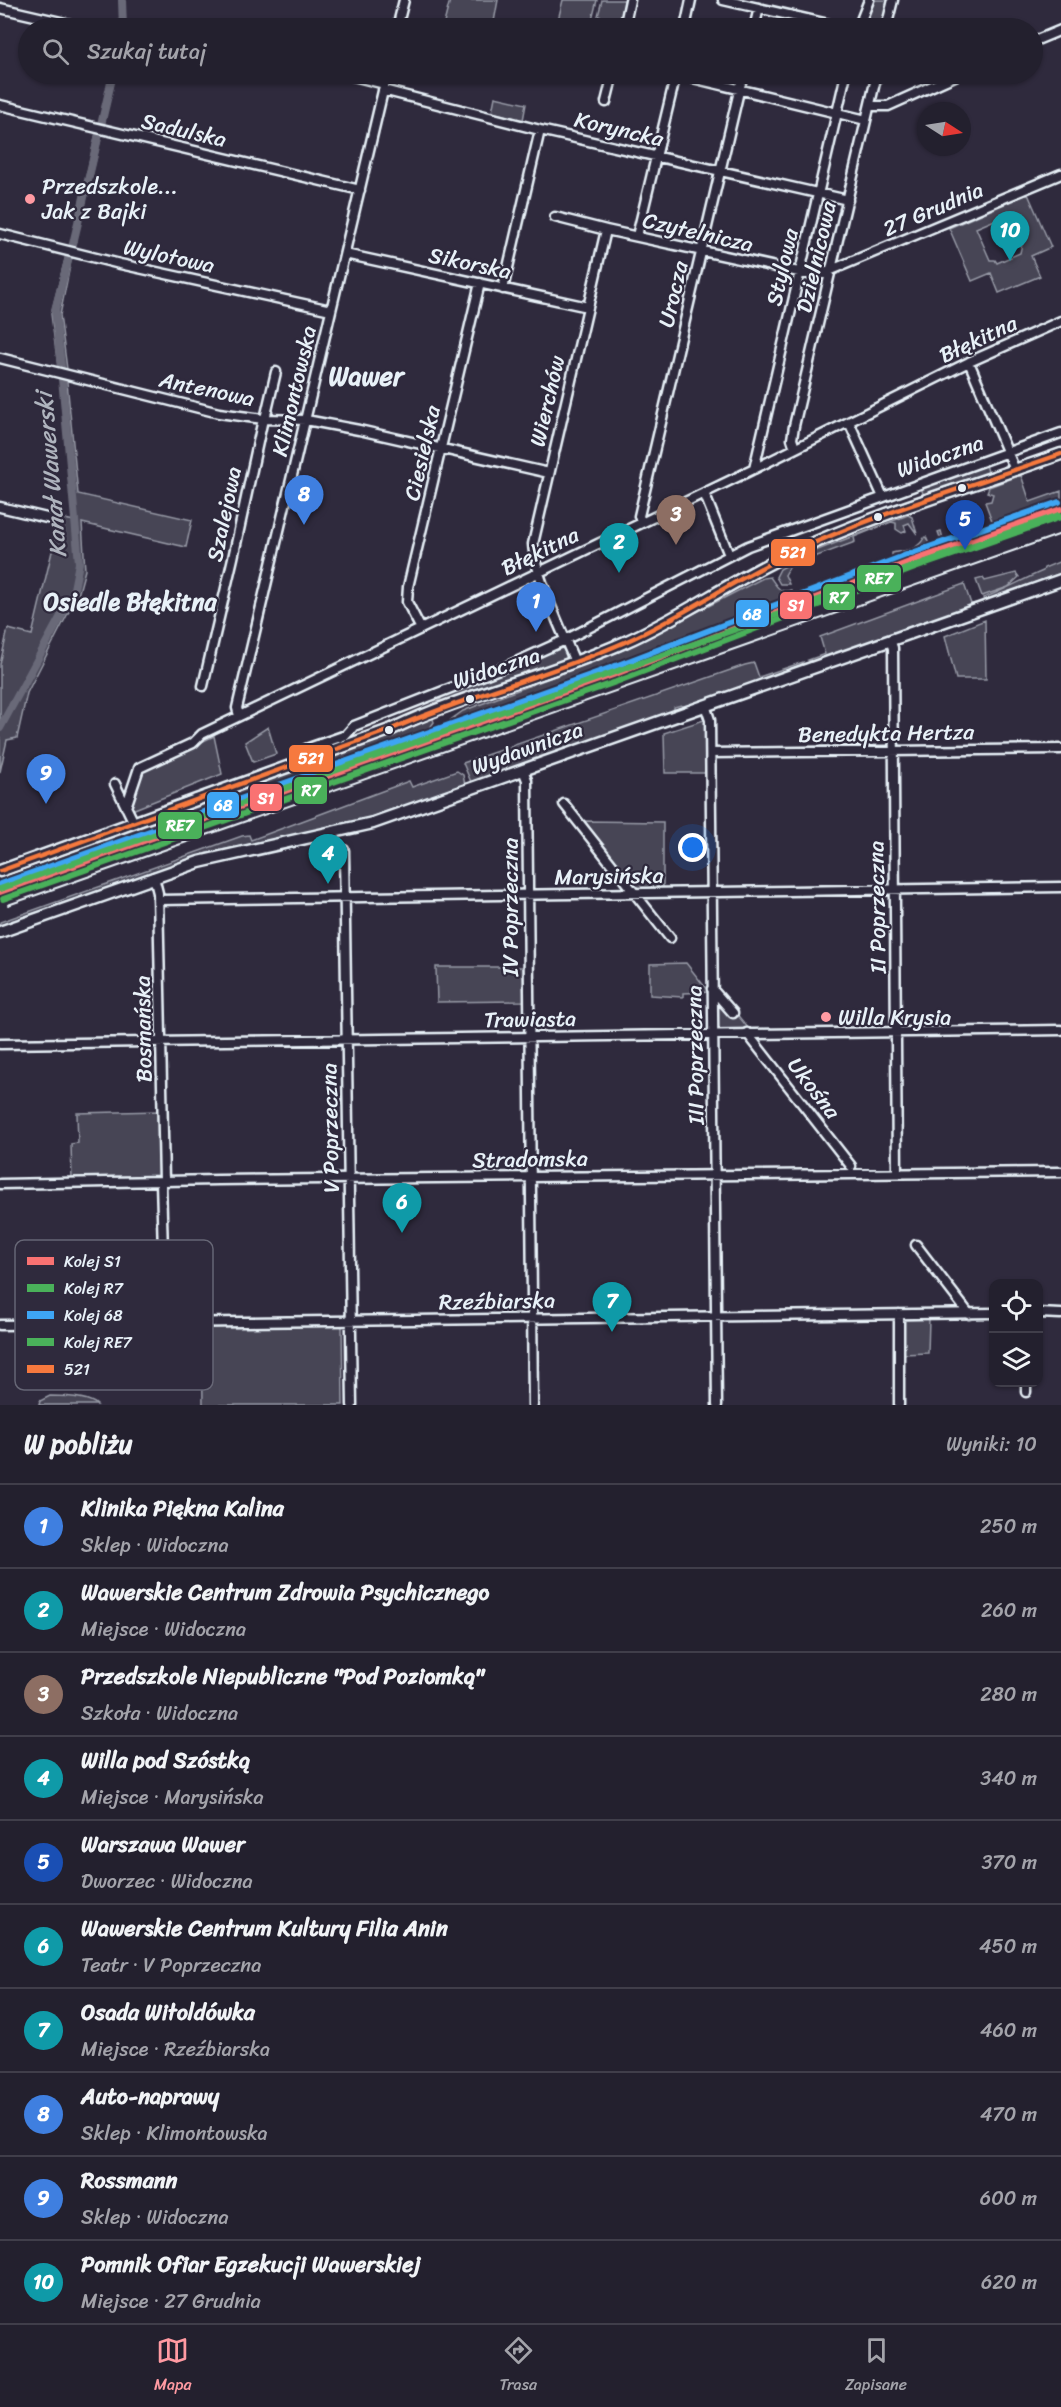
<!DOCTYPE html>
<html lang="pl">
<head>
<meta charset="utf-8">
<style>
	:root { --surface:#23202e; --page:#2f2d3a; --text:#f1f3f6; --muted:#a3a3aa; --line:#403e4a; --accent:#ff9aa2 }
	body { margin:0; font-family:Sriracha,sans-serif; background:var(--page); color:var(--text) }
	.controls { position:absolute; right:18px; bottom:18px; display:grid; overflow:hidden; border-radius:12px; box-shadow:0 2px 4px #0004 }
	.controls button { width:54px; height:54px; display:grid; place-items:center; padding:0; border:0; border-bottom:2px solid var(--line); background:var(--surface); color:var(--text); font:30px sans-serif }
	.compass { position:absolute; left:917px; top:102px; width:54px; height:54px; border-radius:50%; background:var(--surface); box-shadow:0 2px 4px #0004; rotate:102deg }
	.you { position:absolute; left:693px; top:848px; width:21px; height:21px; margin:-15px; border:4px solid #fff; border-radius:50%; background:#1a73e8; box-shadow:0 0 0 9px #1a73e833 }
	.badge { display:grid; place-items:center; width:39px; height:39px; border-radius:50%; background:var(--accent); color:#fff; font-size:20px; font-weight:700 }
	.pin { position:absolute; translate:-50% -50px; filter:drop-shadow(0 2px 3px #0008) }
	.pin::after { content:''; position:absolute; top:32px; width:21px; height:18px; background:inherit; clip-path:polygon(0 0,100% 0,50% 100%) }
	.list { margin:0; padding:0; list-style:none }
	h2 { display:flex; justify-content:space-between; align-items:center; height:78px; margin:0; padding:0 24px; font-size:26px }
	h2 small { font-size:20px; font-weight:400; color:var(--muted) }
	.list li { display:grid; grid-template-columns:39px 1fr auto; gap:18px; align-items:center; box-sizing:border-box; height:84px; padding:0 24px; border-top:2px solid var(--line) }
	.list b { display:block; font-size:22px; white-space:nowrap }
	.list p { margin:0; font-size:20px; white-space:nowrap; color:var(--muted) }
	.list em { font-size:20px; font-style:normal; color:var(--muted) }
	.icon { flex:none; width:33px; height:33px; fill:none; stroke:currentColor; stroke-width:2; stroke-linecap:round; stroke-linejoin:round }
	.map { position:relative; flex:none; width:1061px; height:1405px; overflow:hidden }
	.search { position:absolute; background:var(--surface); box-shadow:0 2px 4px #0004; left:18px; right:18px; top:18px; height:66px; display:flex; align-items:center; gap:15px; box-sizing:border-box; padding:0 21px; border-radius:33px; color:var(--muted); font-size:22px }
	.sheet { height:918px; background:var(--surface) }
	nav { display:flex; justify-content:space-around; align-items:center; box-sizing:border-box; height:84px; border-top:2px solid var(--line); background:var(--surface); font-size:16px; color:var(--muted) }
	nav a { display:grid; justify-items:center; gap:3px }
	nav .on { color:var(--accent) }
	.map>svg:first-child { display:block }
	.green { fill:#464455; stroke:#979aa6; stroke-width:1.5; fill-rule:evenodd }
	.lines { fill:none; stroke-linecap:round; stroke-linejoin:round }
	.canal { stroke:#696978; stroke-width:8 }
	.minor-casing { stroke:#e8f1f8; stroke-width:13 }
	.major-casing { stroke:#e8f1f8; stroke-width:15 }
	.minor { stroke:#2f2a3d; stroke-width:8 }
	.major { stroke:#2f2a3d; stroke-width:10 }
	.rail { stroke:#e8f1f8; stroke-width:2 }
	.bus-1-casing { stroke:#2f2a3d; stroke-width:9 }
	.bus-1 { stroke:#f6793e; stroke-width:4.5 }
	.rail-1-casing { stroke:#2f2a3d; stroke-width:10 }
	.rail-2-casing { stroke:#2f2a3d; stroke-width:10 }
	.rail-3-casing { stroke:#2f2a3d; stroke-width:10 }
	.rail-4-casing { stroke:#2f2a3d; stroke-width:10 }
	.rail-1 { stroke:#f97272; stroke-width:6 }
	.rail-2 { stroke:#4ab15a; stroke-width:6 }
	.rail-3 { stroke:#3ea5f4; stroke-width:6 }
	.rail-4 { stroke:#4ab15a; stroke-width:6 }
	.poi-dot { fill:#ff9aa2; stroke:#2f2a3d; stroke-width:2 }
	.bus-dot { fill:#e8f1f8; stroke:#2f2a3d; stroke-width:2 }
	.labels { text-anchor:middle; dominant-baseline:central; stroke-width:4.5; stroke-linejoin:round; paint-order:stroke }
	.street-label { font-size:22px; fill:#e8f1f8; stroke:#2f2a3d }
	.poi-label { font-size:22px; fill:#e8f1f8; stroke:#2f2a3d; text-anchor:start }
	.water-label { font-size:24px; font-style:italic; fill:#afb4be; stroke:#2f2a3d }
	.neighbourhood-label { font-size:24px; font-weight:bold; fill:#e8f1f8; stroke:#2f2a3d }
	.quarter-label { font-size:26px; font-weight:bold; fill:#e8f1f8; stroke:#2f2a3d }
	.key { fill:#2f2a3d; stroke:#666675; stroke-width:1.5 }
	.key-label { font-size:16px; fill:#e8f1f8 }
	.line-badge { stroke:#2f2a3d; stroke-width:2 }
	.badge-label { font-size:16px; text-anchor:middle; font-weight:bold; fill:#fff }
</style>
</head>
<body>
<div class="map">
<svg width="1061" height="1405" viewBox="0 0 1061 1405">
	<rect width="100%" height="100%" fill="#2f2a3d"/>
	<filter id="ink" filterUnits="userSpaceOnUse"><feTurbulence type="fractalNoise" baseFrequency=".0167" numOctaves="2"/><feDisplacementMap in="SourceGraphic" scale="12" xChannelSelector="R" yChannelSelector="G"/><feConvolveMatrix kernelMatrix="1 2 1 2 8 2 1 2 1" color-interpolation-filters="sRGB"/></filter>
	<g filter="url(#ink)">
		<!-- green -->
		<path class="green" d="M 450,0 L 498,0 L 493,27 L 498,28 L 443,27 Z
			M 563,0 L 597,0 L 590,28 L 556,28 Z
			M 602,0 L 627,0 L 622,22 L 598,16 Z
			M 873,0 L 890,0 L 882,28 L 865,28 Z
			M 495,97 L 526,104 L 523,120 L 492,112 Z
			M 96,133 L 102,134 L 74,249 L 70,248 Z
			M 1028,194 L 1051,247 L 1031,256 L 1040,276 L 999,293 L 991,273 L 972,281 L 949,228 ZM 1009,214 L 1022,244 L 1020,253 L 997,263 L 995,260 L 990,260 L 976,228 Z
			M 66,255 L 72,256 L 60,315 L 67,369 L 58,367 L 51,314 Z
			M 60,380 L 67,382 L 78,494 L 192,520 L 186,547 L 82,523 L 85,570 L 79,592 L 27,693 L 17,738 L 7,740 L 0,772 L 0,664 L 8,629 L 32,635 L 60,518 L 74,521 Z
			M 986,465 L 989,475 L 925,498 L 921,488 Z
			M 1021,475 L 1030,502 L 1061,491 L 1061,504 L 994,526 L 985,502 L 991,501 L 993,494 L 987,492 L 989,487 Z
			M 908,515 L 912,517 L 917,534 L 909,523 L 904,525 L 906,531 L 902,533 L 896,529 L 896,523 L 891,522 L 854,537 L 855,542 L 790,566 L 785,575 L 789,584 L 780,584 L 776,577 L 780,569 L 810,553 Z
			M 941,531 L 943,539 L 774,604 L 775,607 L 695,640 L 480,718 L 451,727 L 449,721 L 463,711 L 623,650 L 763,578 L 770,577 C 776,585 779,594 791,590 L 793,594 L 892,557 L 892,553 C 904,550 917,551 924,538 L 926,537 L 929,544 L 941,540 L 938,532 Z
			M 1061,561 L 1061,573 L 984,601 L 983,598 C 1004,591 1021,580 1043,571 L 1044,568 Z
			M 1016,573 L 1019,577 L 1008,587 L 982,596 L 976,580 L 983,578 L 985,581 Z
			M 964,584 L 971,604 L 979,603 L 812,662 L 808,660 L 825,654 L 820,637 Z
			M 985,620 L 986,679 L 956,679 L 945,636 Z
			M 559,647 L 567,651 L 566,660 L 503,684 L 433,704 L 441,699 L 440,695 Z
			M 803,662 L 801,666 L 684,707 L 681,705 L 674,707 L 674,711 L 471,782 L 463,763 L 745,665 L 754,663 L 759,677 Z
			M 432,716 L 434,722 L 429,729 L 395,740 L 397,746 L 0,887 L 0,876 L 322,760 Z
			M 707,719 L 708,749 L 706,750 L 709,773 L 665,773 L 664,733 Z
			M 268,727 L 276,754 L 253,762 L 245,742 Z
			M 214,736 L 222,774 L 132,810 L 130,807 L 140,771 Z
			M 457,771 L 463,775 L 465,785 L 353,823 L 207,853 L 0,925 L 0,922 L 242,836 L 249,835 L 251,840 L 409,781 L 412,787 Z
			M 583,821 L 663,822 L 663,889 L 638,889 Z
			M 686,963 L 709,992 L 683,993 L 683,997 L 650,995 L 650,964 Z
			M 436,967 L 523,967 L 524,1001 L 437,1002 Z
			M 716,997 L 735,1012 L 749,1029 L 715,1030 Z
			M 160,1111 L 159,1177 L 72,1179 L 71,1144 L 78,1143 L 77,1113 Z
			M 929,1319 L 928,1353 L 902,1354 L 902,1322 L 904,1320 Z
			M 342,1326 L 343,1405 L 203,1405 L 202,1327 Z
			M 50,1396 C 62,1396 89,1397 97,1405 L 39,1405 L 40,1401 Z"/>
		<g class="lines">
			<!-- canal -->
			<path class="canal" d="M 122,0 L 123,28
				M 101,125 L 113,74
				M 72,248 L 99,134
				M 61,367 L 55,310 L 69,257
				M 0,728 L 73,594 L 79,563 L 62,379"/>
			<defs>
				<path id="minor" d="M 723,0 L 846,28
					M 0,8 L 87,28
					M 397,28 L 404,0
					M 624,28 L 630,0
					M 685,28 L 691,0
					M 754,28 L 759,8
					M 858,28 L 869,0
					M 886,28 L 893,0
					M 1032,42 L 1061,30
					M 345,74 L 385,84
					M 676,74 L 866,120
					M 383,90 L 540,130 L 848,200
					M 606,102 L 613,74
					M 0,105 L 360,190
					M 870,106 L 888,106 L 959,74
					M 555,217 L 606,230
					M 0,234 L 120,264 L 331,310
					M 637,236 L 676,74
					M 345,254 L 588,307
					M 503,289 L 540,130
					M 0,358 L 219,413 L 263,419 L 306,420 L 359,430 L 549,473
					M 969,362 L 1015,470
					M 265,419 L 276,372
					M 849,422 L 883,497
					M 795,448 L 792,439 L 794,426 L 877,74
					M 754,469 L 846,74
					M 704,493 L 729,555
					M 0,507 L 55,520
					M 641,522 L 639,516 L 743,74
					M 421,629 L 407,602 L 408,587 L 480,283
					M 890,640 L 893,648 L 897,1173
					M 575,662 C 562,631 535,576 533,544 L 606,230 L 817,276 L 1061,174
					M 203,686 L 233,558 L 263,419
					M 705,705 L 710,720 L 717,1405
					M 239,716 L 237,708 L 387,74
					M 306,749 L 346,735 L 354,726 L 512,664 L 563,641 L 748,546 L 1061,433
					M 711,753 L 1061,749
					M 523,770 L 527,780 L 533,1405
					M 115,784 L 134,823
					M 564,804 L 670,938
					M 126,807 L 139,768 L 193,743 L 202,734 L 754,469 L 969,362 L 1061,321
					M 344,850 L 352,1405
					M 154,877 L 158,893 L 164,1181
					M 158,900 L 1061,887
					M 712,989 L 733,1013
					M 747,1033 L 851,1166
					M 0,1044 L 1061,1030
					M 161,1181 L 165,1323
					M 0,1184 L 218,1180 L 1061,1172
					M 916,1245 L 969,1314
					M 1038,1313 L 1061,1314
					M 899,1314 L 899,1405
					M 0,1325 L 994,1313
					M 1026,1392 L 1026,1382"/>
				<path id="major" d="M 0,871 L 392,729 C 467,693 549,676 625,642 C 682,617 732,580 789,554 C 875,514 971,486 1061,454
					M 0,932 L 199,862 L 373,823 L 1061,580"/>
			</defs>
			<!-- minor casing -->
			<use href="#minor" class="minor-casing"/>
			<!-- major casing -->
			<use href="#major" class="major-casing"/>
			<!-- minor -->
			<use href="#minor" class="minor"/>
			<!-- major -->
			<use href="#major" class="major"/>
			<!-- rail -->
			<path class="rail" d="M 8,905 L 1061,534"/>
			<defs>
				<path id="bus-1" d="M 0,871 L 392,729 C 468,695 549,676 625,642 C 682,617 733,580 789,554 C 877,513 970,486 1061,454"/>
			</defs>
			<!-- bus-1 casing -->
			<use href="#bus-1" class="bus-1-casing"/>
			<!-- bus-1 -->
			<use href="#bus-1" class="bus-1"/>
			<defs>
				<path id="rail-1" d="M 0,892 L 613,675 L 912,561 L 1061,509"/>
				<path id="rail-2" d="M 3,899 L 616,682 L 915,568 L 1061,517"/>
				<path id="rail-3" d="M 0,884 L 610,668 L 909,554 L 1059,502"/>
				<path id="rail-4" d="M 0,889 L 1059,515"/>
			</defs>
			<!-- rail-1 casing -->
			<use href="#rail-1" class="rail-1-casing"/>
			<!-- rail-2 casing -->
			<use href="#rail-2" class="rail-2-casing"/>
			<!-- rail-3 casing -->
			<use href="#rail-3" class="rail-3-casing"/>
			<!-- rail-4 casing -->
			<use href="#rail-4" class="rail-4-casing"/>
			<!-- rail-1 -->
			<use href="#rail-1" class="rail-1"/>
			<!-- rail-2 -->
			<use href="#rail-2" class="rail-2"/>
			<!-- rail-3 -->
			<use href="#rail-3" class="rail-3"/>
			<!-- rail-4 -->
			<use href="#rail-4" class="rail-4"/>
		</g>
	</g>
	<!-- markers -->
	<g class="poi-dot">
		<circle cx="30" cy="199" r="6"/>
		<circle cx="826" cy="1017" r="6"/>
	</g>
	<g class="bus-dot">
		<circle cx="962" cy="488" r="5"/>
		<circle cx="878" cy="517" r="5"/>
		<circle cx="470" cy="699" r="5"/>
		<circle cx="389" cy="730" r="5"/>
	</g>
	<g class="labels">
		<!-- street labels -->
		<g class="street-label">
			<text transform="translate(619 129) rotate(13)">Koryncka</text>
			<text transform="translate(184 130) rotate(13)">Sadulska</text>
			<text transform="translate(933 209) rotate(-23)">27 Grudnia</text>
			<text transform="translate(698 232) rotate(13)">Czytelnicza</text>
			<text transform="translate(169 256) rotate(12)">Wylotowa</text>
			<text transform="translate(816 257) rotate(-77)">Dzielnicowa</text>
			<text transform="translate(470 263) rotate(12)">Sikorska</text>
			<text transform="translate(782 267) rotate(-77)">Stylowa</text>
			<text transform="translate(673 294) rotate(-77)">Urocza</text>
			<text transform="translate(978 339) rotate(-25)">Błękitna</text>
			<text transform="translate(207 389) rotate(12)">Antenowa</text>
			<text transform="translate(294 391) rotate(-77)">Klimontowska</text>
			<text transform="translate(547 401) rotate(-77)">Wierchów</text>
			<text transform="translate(422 453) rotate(-77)">Ciesielska</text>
			<text transform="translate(940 456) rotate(-19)">Widoczna</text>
			<text transform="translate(224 514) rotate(-78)">Szalejowa</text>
			<text transform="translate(540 551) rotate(-26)">Błękitna</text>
			<text transform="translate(496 668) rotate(-18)">Widoczna</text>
			<text transform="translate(886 733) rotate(-1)">Benedykta Hertza</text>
			<text transform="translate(527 748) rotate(-20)">Wydawnicza</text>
			<text transform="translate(609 876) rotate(-1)">Marysińska</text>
			<text transform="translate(510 907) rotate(-90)">IV Poprzeczna</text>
			<text transform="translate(877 907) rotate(-91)">II Poprzeczna</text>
			<text transform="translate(530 1019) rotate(-1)">Trawiasta</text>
			<text transform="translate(143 1029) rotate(-91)">Bosmańska</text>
			<text transform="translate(695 1055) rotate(-91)">III Poprzeczna</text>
			<text transform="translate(814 1088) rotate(52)">Ukośna</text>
			<text transform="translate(330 1128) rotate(-91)">V Poprzeczna</text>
			<text transform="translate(530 1159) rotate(-1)">Stradomska</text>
			<text transform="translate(497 1301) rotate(-1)">Rzeźbiarska</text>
		</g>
		<!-- poi labels -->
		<g class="poi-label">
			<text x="42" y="186">Przedszkole...<tspan x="42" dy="25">Jak z Bajki</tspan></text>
			<text x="838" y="1017">Willa Krysia</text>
		</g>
		<!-- water labels -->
		<g class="water-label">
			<text transform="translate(51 475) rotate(-95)">Kanał Wawerski</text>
		</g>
		<!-- neighbourhood labels -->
		<g class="neighbourhood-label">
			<text x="130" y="602">Osiedle Błękitna</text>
		</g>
		<!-- quarter labels -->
		<g class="quarter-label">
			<text x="366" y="376">Wawer</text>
		</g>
	</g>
	<!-- legend -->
	<rect x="15" y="1240" width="198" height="150" rx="9" class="key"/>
	<rect x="27" y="1257" width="27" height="8" fill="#f97272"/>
	<rect x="27" y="1284" width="27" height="8" fill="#4ab15a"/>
	<rect x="27" y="1311" width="27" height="8" fill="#3ea5f4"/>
	<rect x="27" y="1338" width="27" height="8" fill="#4ab15a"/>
	<rect x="27" y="1365" width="27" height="8" fill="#f6793e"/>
	<g class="key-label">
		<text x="64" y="1267">Kolej S1</text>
		<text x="64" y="1294">Kolej R7</text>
		<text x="64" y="1321">Kolej 68</text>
		<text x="64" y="1348">Kolej RE7</text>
		<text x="64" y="1375">521</text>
	</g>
	<g class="line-badge">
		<rect x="770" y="538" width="46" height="29" rx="6" fill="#f6793e"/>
		<rect x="856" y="564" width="46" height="29" rx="6" fill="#4ab15a"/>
		<rect x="822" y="583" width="34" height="28" rx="6" fill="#4ab15a"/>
		<rect x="779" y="591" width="34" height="29" rx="6" fill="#f97272"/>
		<rect x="735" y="599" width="35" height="29" rx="6" fill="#3ea5f4"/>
		<rect x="288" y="744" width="46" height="29" rx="6" fill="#f6793e"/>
		<rect x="293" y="776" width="35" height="29" rx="6" fill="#4ab15a"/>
		<rect x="249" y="783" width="34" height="29" rx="6" fill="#f97272"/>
		<rect x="206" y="791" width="34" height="28" rx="6" fill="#3ea5f4"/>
		<rect x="157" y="811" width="46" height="29" rx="6" fill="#4ab15a"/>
	</g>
	<g class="badge-label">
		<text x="793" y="558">521</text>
		<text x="879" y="584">RE7</text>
		<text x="839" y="603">R7</text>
		<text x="796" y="611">S1</text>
		<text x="752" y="620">68</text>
		<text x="311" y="764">521</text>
		<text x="311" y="796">R7</text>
		<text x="266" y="804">S1</text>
		<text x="223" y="811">68</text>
		<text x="180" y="831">RE7</text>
	</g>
</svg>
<div class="controls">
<button><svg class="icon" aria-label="locate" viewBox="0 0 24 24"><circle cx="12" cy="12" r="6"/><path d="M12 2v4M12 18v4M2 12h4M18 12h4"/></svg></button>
<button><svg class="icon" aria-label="layers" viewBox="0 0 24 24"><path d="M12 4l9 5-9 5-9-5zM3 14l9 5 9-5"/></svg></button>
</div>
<svg class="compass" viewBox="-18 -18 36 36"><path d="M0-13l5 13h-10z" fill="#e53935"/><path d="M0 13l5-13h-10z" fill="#a3a3aa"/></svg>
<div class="you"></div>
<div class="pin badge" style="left:536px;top:632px;background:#3f7fe0">1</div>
<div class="pin badge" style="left:619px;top:573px;background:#0f9aa8">2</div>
<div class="pin badge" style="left:676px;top:545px;background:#8d6e63">3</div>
<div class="pin badge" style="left:328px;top:884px;background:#0f9aa8">4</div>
<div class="pin badge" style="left:965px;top:550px;background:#1a4fb4">5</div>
<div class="pin badge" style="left:402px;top:1233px;background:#0f9aa8">6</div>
<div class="pin badge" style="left:612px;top:1332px;background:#0f9aa8">7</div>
<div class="pin badge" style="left:304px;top:525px;background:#3f7fe0">8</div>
<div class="pin badge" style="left:46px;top:804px;background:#3f7fe0">9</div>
<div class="pin badge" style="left:1010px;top:261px;background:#0f9aa8">10</div>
<div class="search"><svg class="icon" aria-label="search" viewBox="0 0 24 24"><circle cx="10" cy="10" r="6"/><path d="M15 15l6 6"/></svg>Szukaj tutaj</div>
</div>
<section class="sheet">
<h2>W pobliżu<small>Wyniki: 10</small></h2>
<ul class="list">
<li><span class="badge" style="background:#3f7fe0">1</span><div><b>Klinika Piękna Kalina</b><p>Sklep · Widoczna</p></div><em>250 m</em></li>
<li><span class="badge" style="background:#0f9aa8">2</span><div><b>Wawerskie Centrum Zdrowia Psychicznego</b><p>Miejsce · Widoczna</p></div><em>260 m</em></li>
<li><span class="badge" style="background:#8d6e63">3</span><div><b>Przedszkole Niepubliczne &quot;Pod Poziomką&quot;</b><p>Szkoła · Widoczna</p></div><em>280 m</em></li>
<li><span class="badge" style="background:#0f9aa8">4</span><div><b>Willa pod Szóstką</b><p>Miejsce · Marysińska</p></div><em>340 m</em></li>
<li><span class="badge" style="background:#1a4fb4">5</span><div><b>Warszawa Wawer</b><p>Dworzec · Widoczna</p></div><em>370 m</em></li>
<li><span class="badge" style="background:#0f9aa8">6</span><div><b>Wawerskie Centrum Kultury Filia Anin</b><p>Teatr · V Poprzeczna</p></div><em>450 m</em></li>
<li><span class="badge" style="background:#0f9aa8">7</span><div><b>Osada Witoldówka</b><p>Miejsce · Rzeźbiarska</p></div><em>460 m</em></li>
<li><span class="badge" style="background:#3f7fe0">8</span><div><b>Auto-naprawy</b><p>Sklep · Klimontowska</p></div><em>470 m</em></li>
<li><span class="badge" style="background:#3f7fe0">9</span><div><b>Rossmann</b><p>Sklep · Widoczna</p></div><em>600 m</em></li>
<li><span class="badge" style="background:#0f9aa8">10</span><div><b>Pomnik Ofiar Egzekucji Wawerskiej</b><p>Miejsce · 27 Grudnia</p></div><em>620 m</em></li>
</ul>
</section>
<nav>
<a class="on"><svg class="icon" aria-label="map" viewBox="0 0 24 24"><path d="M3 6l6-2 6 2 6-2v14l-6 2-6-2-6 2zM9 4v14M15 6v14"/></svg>Mapa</a>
<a><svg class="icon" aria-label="directions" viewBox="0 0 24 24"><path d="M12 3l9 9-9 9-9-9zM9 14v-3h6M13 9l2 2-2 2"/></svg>Trasa</a>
<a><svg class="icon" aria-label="saved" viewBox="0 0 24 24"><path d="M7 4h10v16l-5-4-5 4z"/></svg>Zapisane</a>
</nav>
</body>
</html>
